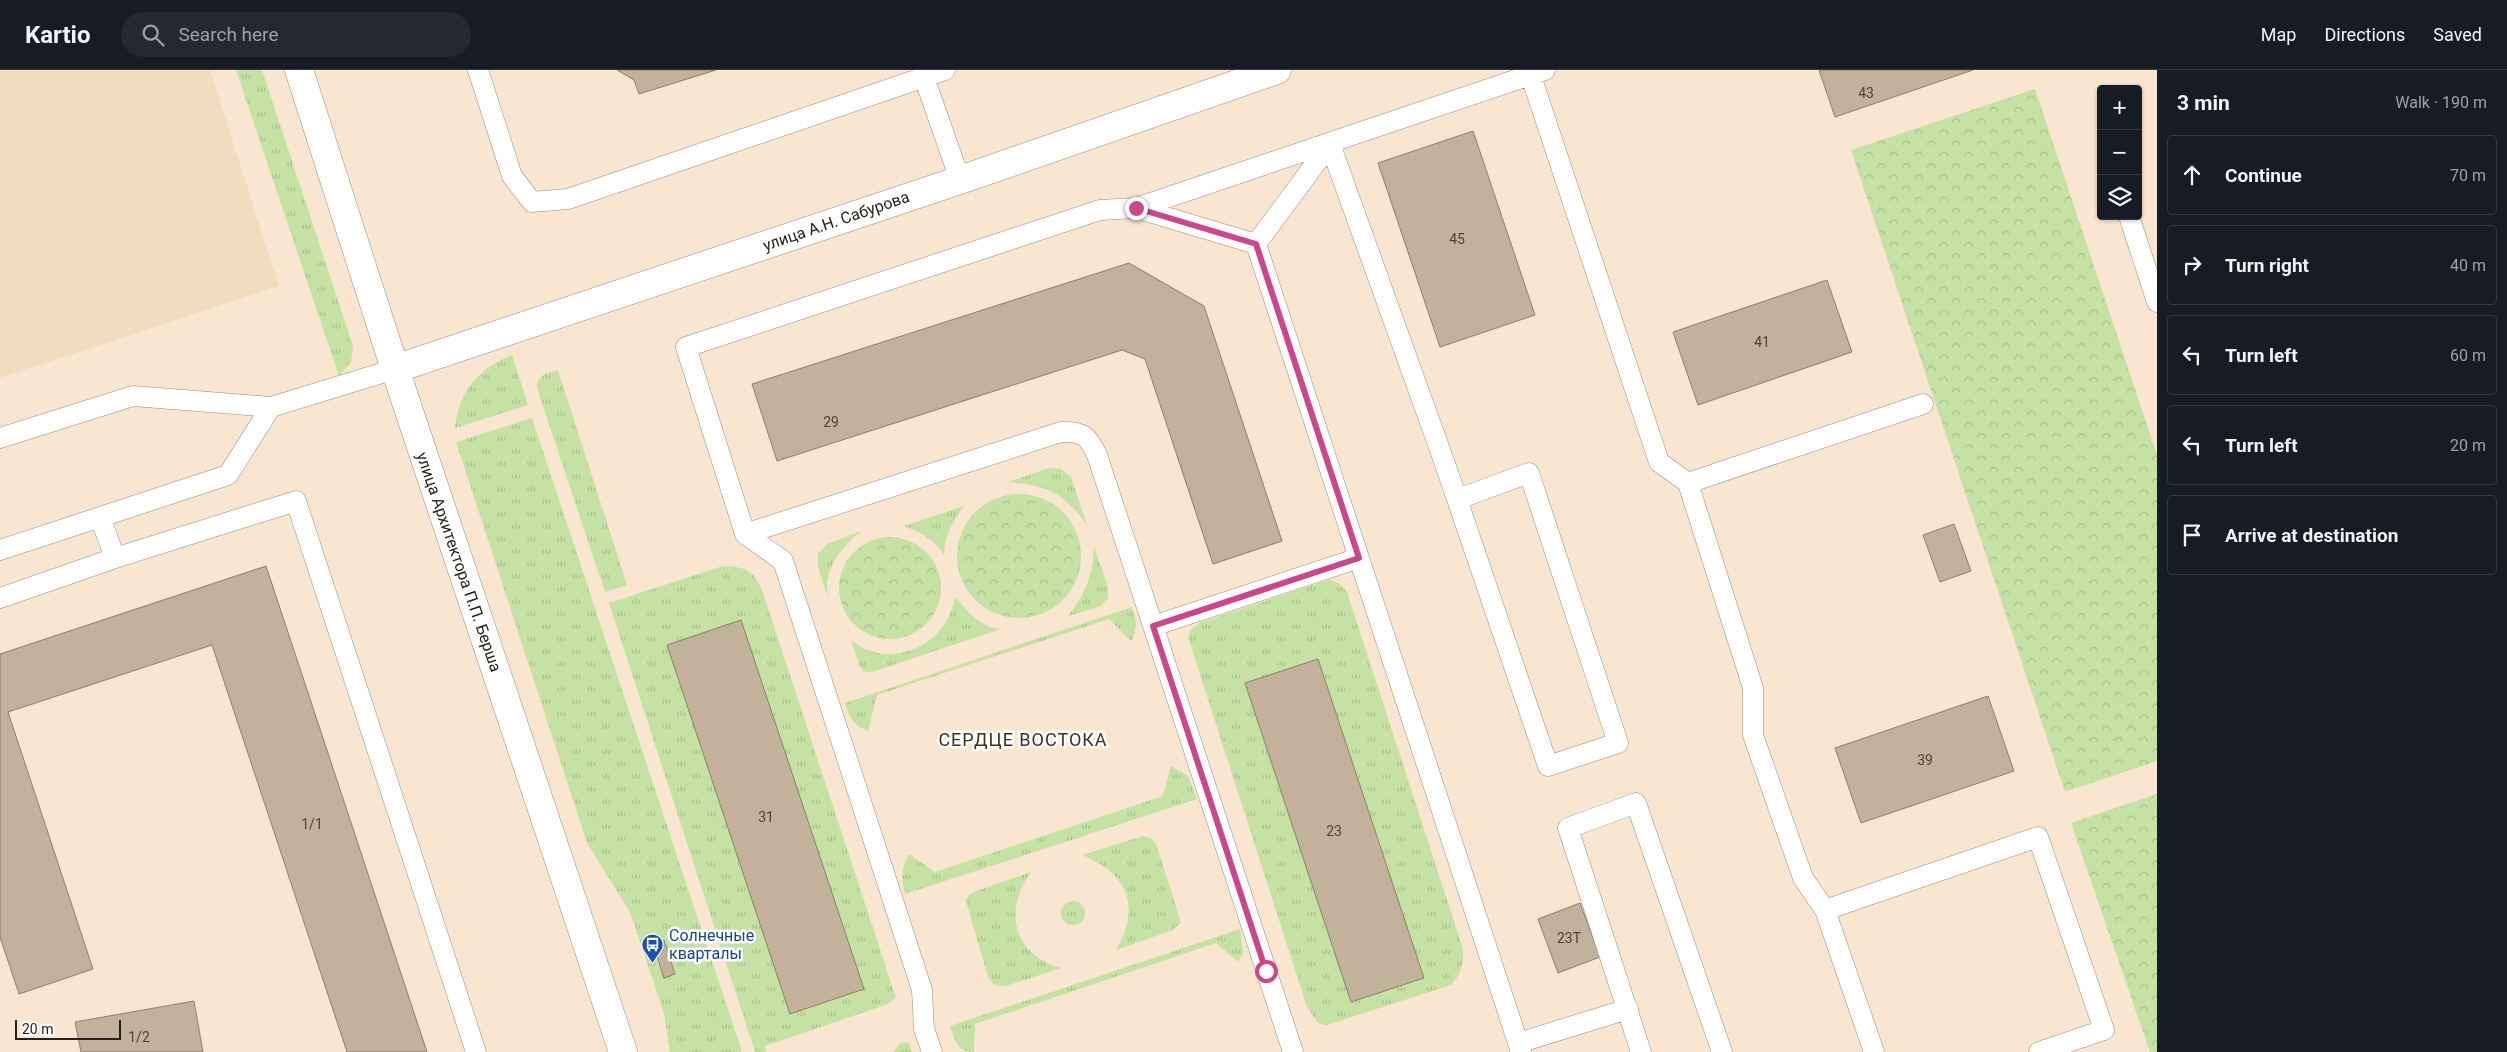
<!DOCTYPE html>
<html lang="en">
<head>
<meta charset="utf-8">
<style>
	:root { --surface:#171b24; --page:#242831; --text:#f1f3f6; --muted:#9ea1a6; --line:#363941 }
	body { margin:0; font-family:Roboto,sans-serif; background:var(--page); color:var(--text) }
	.controls { position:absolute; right:15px; top:15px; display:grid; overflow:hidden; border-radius:5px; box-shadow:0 1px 4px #0004 }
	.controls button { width:45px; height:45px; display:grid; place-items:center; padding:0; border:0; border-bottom:1px solid var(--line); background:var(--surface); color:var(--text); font:25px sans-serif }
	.scale { position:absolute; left:15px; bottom:12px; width:106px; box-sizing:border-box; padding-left:5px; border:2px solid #272018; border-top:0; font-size:14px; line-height:18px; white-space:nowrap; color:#272018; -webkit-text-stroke:4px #fff; paint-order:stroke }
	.stop { position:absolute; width:15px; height:15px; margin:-11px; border:4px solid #cb478c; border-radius:50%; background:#fff }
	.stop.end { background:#cb478c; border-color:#fff; box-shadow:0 1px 5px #0008 }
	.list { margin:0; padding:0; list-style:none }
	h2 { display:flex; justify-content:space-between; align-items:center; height:65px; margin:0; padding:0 20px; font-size:21px }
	h2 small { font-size:16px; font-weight:400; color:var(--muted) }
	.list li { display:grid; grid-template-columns:32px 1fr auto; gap:15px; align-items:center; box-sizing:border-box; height:80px; margin:0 10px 10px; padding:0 10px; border:1px solid var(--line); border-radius:5px }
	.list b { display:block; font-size:19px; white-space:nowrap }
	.list em { font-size:16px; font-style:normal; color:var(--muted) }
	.icon { flex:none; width:28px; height:28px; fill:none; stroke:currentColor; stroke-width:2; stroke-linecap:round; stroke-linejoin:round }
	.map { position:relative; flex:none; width:2157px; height:982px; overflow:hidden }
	header { display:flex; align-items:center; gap:30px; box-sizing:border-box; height:70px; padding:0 25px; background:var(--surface); border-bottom:1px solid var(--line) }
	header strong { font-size:24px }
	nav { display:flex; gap:28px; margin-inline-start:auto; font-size:18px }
	.search { width:350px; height:45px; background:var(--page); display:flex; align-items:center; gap:12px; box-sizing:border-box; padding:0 18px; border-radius:28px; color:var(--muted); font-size:19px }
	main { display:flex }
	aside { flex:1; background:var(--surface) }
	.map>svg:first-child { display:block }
	.built { fill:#f3dbbf }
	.grass { fill:url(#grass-tufts); fill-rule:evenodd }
	.forest { fill:url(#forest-crowns) }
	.building { fill:#c2b19b; stroke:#8f7f6b }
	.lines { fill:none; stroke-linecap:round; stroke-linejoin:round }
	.service-casing { stroke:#9c8b76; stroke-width:21 }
	.tertiary-casing { stroke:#9c8b76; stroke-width:29 }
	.service { stroke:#fff; stroke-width:20 }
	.tertiary { stroke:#fff; stroke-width:28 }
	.route { stroke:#cb478c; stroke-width:6 }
	.labels { text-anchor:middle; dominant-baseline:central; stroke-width:5; stroke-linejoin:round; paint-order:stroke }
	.number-label { font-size:14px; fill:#4e4439 }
	.street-label { font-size:16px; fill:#272018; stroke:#fff }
	.transit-label { font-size:16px; fill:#164399; stroke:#fff; text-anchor:start }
	.neighbourhood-label { font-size:18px; letter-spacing:1px; fill:#3e301e; stroke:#fff }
</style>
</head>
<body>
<header>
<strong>Kartio</strong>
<div class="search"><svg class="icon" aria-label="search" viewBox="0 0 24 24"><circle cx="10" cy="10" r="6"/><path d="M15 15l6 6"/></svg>Search here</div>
<nav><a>Map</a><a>Directions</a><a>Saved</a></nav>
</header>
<main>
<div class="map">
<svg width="2157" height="982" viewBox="0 0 2157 982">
	<defs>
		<pattern id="grass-tufts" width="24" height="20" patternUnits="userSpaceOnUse" patternTransform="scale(1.25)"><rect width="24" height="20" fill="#c5e1a3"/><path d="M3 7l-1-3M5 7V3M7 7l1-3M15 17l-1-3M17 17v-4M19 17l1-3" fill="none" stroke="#a9c18c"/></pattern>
		<pattern id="forest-crowns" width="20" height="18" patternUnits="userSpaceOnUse" patternTransform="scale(1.25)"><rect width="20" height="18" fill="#c5e1a3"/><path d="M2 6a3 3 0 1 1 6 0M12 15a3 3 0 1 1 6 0" fill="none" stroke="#a9c18c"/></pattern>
	</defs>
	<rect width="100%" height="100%" fill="#f9e6d0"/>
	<!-- built -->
	<path class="built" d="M 0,0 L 210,0 L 279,216 L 0,308 Z"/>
	<!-- grass -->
	<path class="grass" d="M 236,0 L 262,0 L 353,276 L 351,292 L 339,306 Z
		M 512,285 L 528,335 L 455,358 C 459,321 478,299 512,285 Z
		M 558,300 L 627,515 L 605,522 L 537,318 C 537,305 547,303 558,300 Z
		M 532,348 L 742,982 L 670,982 L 664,943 L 630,842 L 587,773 L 456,372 Z
		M 1049,398 L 1061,399 L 1071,407 L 1087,455 C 1064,423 1047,415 1008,412 Z
		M 964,436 C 953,451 944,466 944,485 C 935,469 920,463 904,456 Z
		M 861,461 C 840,479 823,499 828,528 L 818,497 L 818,484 L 827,474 Z
		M 1094,477 L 1108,517 L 1108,528 L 1101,536 L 1068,546 C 1087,521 1092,508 1094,477 Z
		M 720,497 C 742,495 754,500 762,520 L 896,928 L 888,934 L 765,976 L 766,982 L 755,982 L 609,533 ZM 741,550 L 864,919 L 790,944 Z
		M 1328,510 C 1338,511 1341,514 1347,522 L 1463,879 C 1463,894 1462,903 1451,915 L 1327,955 L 1318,953 L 1307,937 L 1188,567 L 1191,559 L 1199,553 ZM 1318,589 L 1424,908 L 1351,932 L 1245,614 Z
		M 955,527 C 967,541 981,558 1001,559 L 872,602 L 864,602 L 859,595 L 851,570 C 890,602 947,576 955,527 Z
		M 1132,537 C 1137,551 1138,558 1131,571 L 1109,549 L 877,625 L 868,661 C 854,655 849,648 845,633 Z
		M 1171,696 L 1188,706 L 1197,729 L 905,824 C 901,808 901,799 909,784 L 935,802 L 1163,726 Z
		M 1143,766 L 1151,768 L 1156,774 L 1181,852 L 1173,860 L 1116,880 C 1141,836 1129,805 1082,785 Z
		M 1031,802 C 1003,842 1013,884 1061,898 L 1006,916 C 997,917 993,915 988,907 L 966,831 L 969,825 L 976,821 Z
		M1061 843a12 12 0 1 1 24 0a12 12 0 1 1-24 0Z
		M 1240,859 L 1243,883 L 1238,892 L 1216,873 L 975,954 L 974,982 C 957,982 955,970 950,956 Z
		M 909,972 L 912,982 L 893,982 L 901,973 Z"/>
	<!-- forest -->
	<path class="forest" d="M 2035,19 L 2157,385 L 2157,691 L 2065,722 L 1851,80 Z
		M957 486a62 62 0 1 1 124 0a62 62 0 1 1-124 0Z
		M839 518a51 51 0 1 1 102 0a51 51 0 1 1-102 0Z
		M 2157,724 L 2157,982 L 2150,982 L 2071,753 Z"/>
	<!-- building -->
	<path class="building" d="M 617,0 L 716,0 L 639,24 L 634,10 Z
		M 1819,0 L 1973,0 L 1835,47 Z
		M 1473,61 L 1535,245 L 1440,277 L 1378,93 Z
		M 1129,193 L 1204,236 L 1282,471 L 1213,494 L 1145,289 L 1122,280 L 777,391 L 752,314 Z
		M 1827,210 L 1852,282 L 1698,335 L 1673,262 Z
		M 1954,454 L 1971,501 L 1940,512 L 1923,465 Z
		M 266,496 L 427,982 L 347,982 L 212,575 L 8,642 L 93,899 L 19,924 L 0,867 L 0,584 Z
		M 741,550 L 864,919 L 790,944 L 667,575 Z
		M 1318,589 L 1424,908 L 1351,932 L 1245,613 Z
		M 1988,626 L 2014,701 L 1861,753 L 1835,678 Z
		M 1580,833 L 1600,887 L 1558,903 L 1538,849 Z
		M 664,870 L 675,904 L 664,908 L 653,874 Z
		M 194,931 L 203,982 L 81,982 L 75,952 Z"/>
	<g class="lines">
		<defs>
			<path id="service" d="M 478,0 L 512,106 L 532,132 L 568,129 L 945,0
				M 1529,0 L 1659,392 L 1688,413 L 1753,618 L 1753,665 L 1803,808 L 1825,840 L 1874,982
				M 924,7 L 960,110
				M 1330,74 L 1444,391 L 1548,696 L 1618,673 L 1529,403 L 1458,429
				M 1136,138 L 1256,174
				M 2129,146 L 2157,232
				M 1256,174 L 1521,982
				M 1256,174 L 1330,74
				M 0,368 L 133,326 L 271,337
				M 1688,413 L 1923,334
				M 100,447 L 115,488 L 296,431 L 476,982
				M 745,464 L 1061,362 C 1083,361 1088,366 1097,385 L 1293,982
				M 0,480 L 228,405 L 271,337 L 395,299
				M 0,528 L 115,488
				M 1153,556 L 1359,488
				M 1825,840 L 2038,767 L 2104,960 L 2039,982
				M 1518,973 L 1628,939
				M 932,982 L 924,959 L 922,920 L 783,491 L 745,464 L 686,277 L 1100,140 L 1136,138 L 1545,0
				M 1641,982 L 1568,758 L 1636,733 L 1722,982"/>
			<path id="tertiary" d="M 299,0 L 395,299 L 623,982
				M 395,299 L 960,110 L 1277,0"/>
		</defs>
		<!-- service casing -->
		<use href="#service" class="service-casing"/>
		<!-- tertiary casing -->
		<use href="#tertiary" class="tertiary-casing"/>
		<!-- service -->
		<use href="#service" class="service"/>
		<!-- tertiary -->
		<use href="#tertiary" class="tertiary"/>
	</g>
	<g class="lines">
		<!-- route -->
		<path class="route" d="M 1136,138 L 1256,174 L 1359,488 L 1153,556 L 1266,901"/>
	</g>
	<!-- icons -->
	<defs>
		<symbol id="bus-pin" viewBox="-11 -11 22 30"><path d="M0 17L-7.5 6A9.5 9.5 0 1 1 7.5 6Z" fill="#1a4fb4" stroke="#fff"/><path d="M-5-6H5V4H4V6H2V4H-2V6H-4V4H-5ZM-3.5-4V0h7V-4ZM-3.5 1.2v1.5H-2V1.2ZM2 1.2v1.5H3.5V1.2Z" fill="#fff"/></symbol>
	</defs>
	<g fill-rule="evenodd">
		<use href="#bus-pin" x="640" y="862" width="25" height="34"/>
	</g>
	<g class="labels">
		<!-- number labels -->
		<g class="number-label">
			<text x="1866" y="23">43</text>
			<text x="1457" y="169">45</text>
			<text x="1762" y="272">41</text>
			<text x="831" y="352">29</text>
			<text x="1925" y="690">39</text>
			<text x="766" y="747">31</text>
			<text x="312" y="754">1/1</text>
			<text x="1334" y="761">23</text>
			<text x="1569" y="868">23Т</text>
			<text x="139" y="967">1/2</text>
		</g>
		<!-- street labels -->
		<g class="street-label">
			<text transform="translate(836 151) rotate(-19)">улица А.Н. Сабурова</text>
			<text transform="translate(459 492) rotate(71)">улица Архитектора П.П. Берша</text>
		</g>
		<!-- transit labels -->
		<g class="transit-label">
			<text x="669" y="865">Солнечные<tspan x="669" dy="18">кварталы</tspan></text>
		</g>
		<!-- neighbourhood labels -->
		<g class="neighbourhood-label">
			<text x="1023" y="669">СЕРДЦЕ ВОСТОКА</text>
		</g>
	</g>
</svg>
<div class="controls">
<button>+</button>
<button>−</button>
<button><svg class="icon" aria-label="layers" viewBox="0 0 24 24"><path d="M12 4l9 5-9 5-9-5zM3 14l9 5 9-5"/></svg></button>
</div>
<div class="scale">20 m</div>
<div class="stop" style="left:1266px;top:901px"></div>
<div class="stop end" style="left:1136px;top:138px"></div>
</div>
<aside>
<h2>3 min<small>Walk · 190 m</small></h2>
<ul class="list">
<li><svg class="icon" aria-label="ahead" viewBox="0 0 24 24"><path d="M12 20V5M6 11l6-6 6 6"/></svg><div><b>Continue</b></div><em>70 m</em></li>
<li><svg class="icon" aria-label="right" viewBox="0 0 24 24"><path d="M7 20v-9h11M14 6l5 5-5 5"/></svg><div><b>Turn right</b></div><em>40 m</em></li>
<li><svg class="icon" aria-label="left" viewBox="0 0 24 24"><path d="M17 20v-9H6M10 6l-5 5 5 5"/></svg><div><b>Turn left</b></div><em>60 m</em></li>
<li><svg class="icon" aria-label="left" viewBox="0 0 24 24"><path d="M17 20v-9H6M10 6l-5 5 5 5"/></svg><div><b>Turn left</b></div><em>20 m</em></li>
<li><svg class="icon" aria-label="arrive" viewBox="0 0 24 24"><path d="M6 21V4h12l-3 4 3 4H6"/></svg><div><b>Arrive at destination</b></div></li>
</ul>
</aside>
</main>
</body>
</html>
